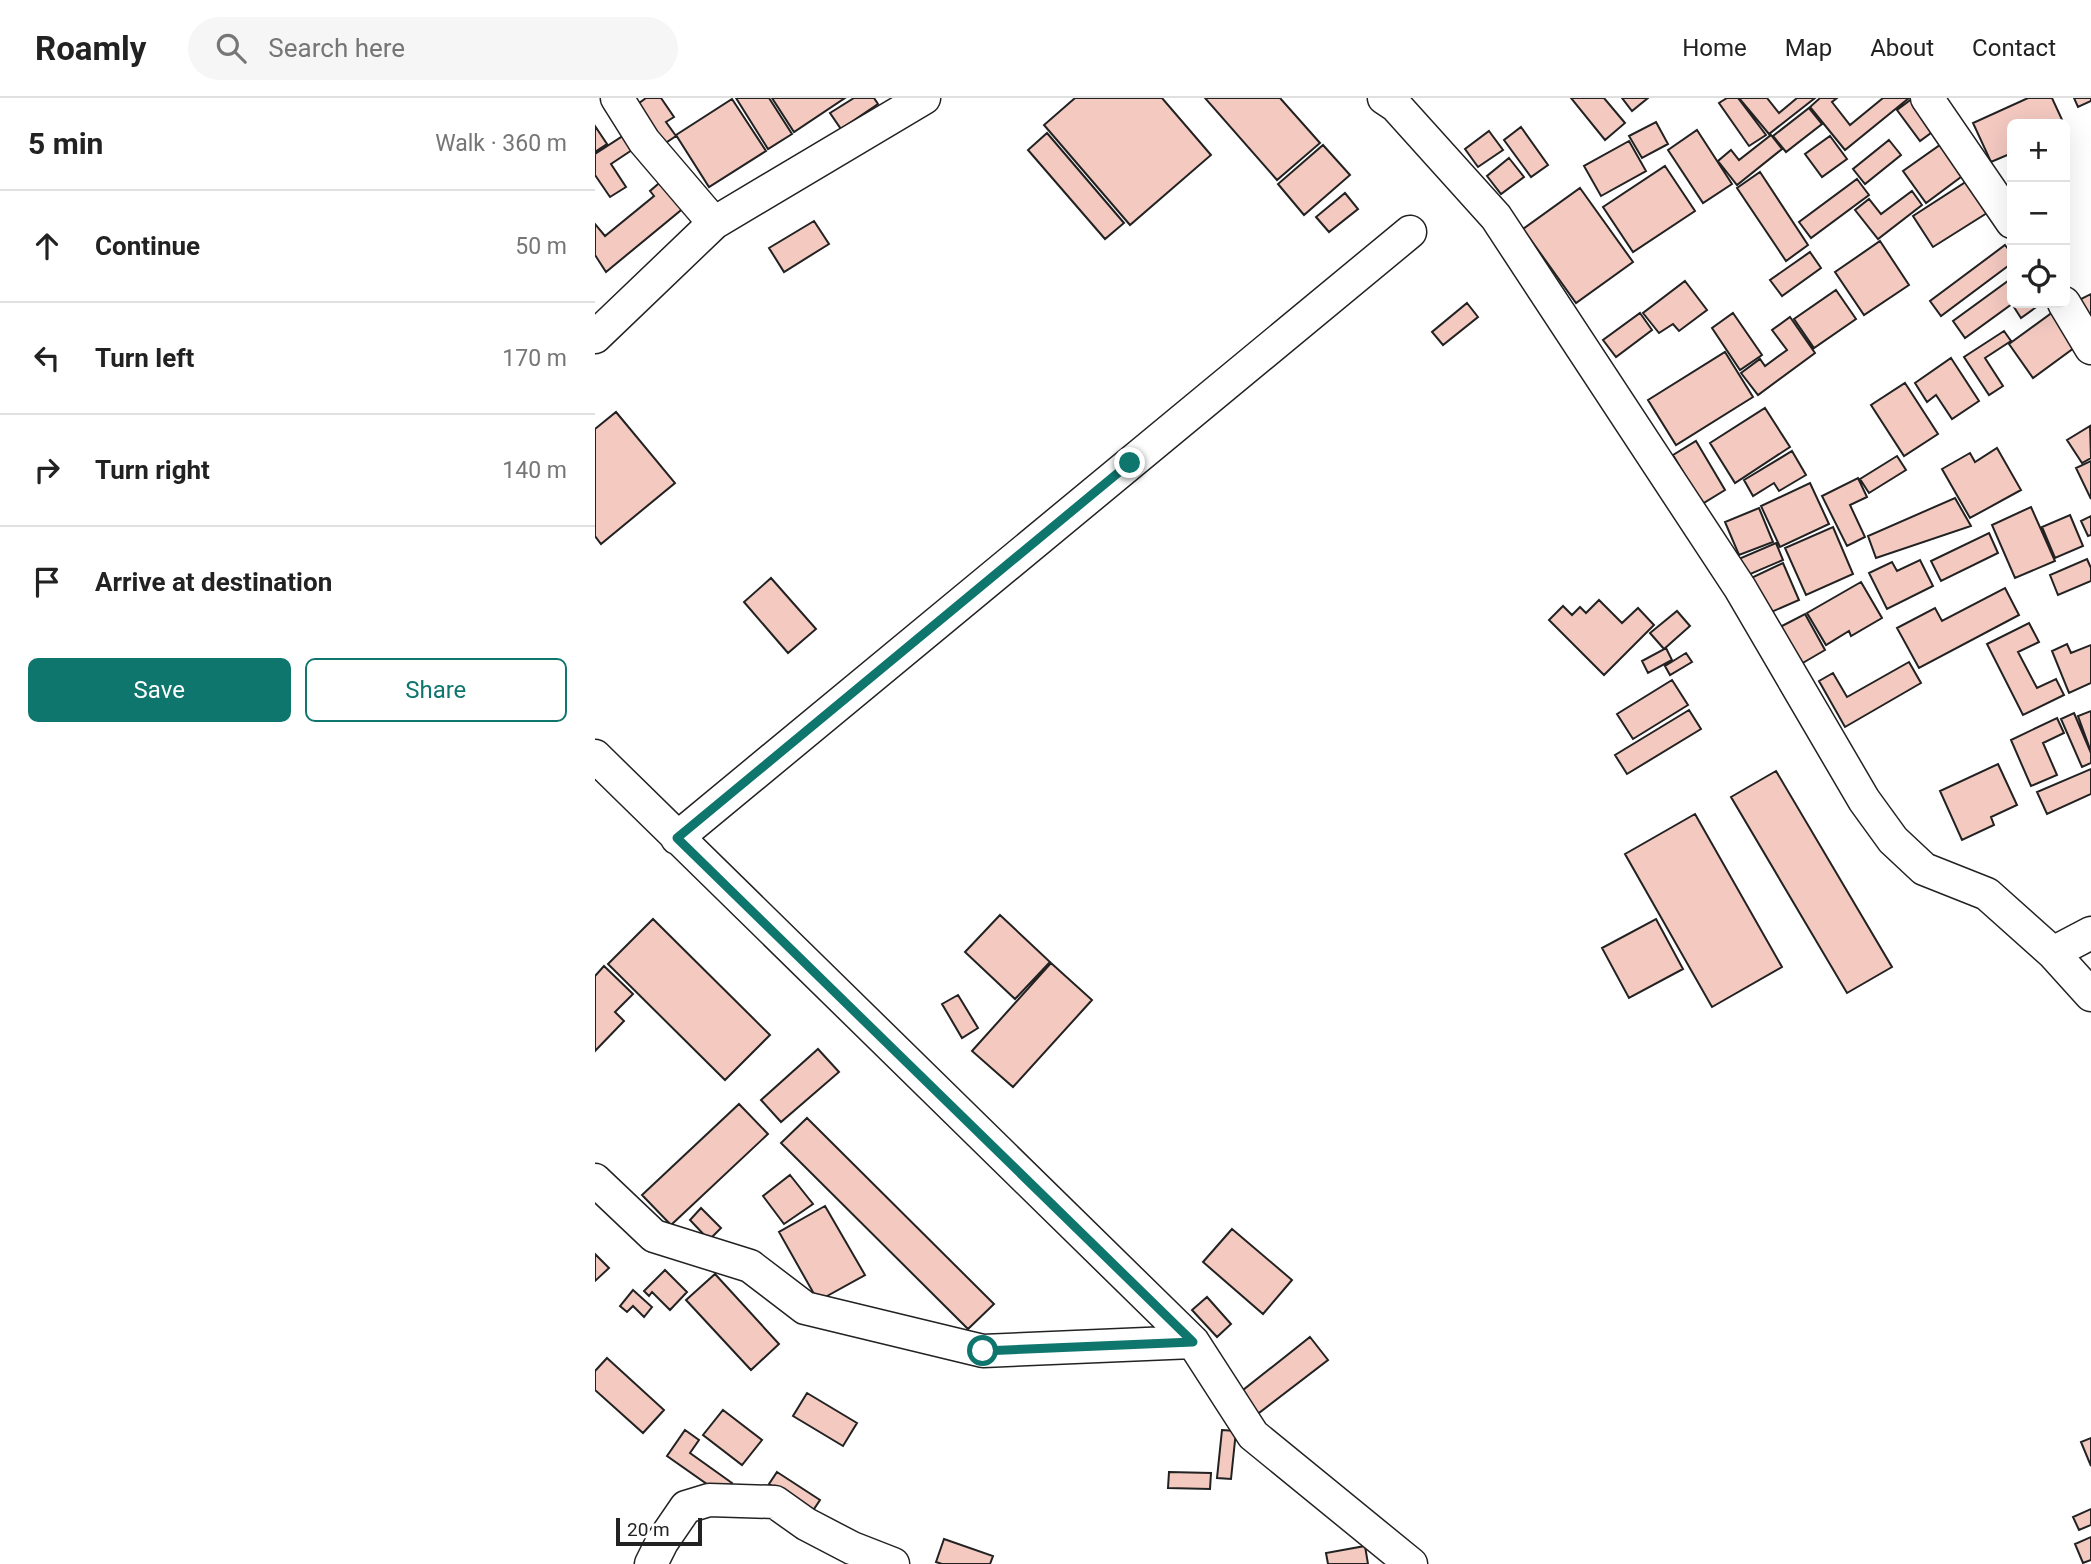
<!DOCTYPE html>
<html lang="en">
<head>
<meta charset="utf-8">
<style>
	:root { --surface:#fff; --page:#f6f6f6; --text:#222; --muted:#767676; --line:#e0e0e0; --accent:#0f766e }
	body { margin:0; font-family:Roboto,sans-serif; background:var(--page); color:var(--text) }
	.controls { position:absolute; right:21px; top:21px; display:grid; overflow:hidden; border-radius:10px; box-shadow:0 7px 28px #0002 }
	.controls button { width:63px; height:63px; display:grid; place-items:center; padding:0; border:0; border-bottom:2px solid var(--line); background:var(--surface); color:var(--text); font:35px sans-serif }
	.scale { position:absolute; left:21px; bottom:18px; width:86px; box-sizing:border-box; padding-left:7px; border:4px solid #222; border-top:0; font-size:19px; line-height:24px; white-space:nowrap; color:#222; -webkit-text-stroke:5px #fff; paint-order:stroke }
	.stop { position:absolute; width:21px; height:21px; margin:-16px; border:5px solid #0f766e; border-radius:50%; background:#fff }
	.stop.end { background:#0f766e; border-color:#fff; box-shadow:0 2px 7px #0008 }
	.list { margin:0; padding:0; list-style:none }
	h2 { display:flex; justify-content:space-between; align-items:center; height:91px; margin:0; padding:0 28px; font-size:30px }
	h2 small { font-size:23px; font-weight:400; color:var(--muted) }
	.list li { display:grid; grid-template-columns:46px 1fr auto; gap:21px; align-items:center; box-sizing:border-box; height:112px; padding:0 28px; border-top:2px solid var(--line) }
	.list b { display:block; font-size:26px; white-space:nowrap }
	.list em { font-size:23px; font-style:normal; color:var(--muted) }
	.actions { display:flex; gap:14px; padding:21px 28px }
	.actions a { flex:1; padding:16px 0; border:2px solid var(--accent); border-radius:10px; text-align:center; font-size:24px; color:var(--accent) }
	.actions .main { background:var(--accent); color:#fff }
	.icon { flex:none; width:38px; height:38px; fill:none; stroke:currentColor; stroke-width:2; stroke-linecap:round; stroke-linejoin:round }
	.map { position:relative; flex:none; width:1496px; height:1466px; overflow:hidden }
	header { display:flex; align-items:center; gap:42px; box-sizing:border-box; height:98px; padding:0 35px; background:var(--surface); border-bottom:2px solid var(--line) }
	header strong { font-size:33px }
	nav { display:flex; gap:38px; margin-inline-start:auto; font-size:24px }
	.search { width:490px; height:63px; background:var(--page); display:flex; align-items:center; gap:18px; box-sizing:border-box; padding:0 24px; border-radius:38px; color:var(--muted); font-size:26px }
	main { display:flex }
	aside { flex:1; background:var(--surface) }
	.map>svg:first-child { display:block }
	.building { fill:#f3c9c0; stroke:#222; stroke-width:2 }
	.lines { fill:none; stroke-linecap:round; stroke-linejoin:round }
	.minor-casing { stroke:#222; stroke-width:35 }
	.minor { stroke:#fff; stroke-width:32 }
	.route { stroke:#0f766e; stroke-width:9 }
</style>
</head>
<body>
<header>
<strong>Roamly</strong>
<div class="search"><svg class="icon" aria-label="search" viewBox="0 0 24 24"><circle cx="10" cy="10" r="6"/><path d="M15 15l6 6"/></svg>Search here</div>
<nav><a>Home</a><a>Map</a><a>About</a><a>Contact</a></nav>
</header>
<main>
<aside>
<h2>5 min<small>Walk · 360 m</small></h2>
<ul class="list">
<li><svg class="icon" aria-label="ahead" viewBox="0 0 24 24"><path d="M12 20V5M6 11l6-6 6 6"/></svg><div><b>Continue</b></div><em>50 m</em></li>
<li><svg class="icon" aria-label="left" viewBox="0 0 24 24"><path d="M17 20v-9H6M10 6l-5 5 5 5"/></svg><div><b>Turn left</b></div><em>170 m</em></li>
<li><svg class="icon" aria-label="right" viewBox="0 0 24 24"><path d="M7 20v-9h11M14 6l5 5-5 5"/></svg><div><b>Turn right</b></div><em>140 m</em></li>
<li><svg class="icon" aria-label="arrive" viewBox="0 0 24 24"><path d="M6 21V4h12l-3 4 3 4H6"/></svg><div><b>Arrive at destination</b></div></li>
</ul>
<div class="actions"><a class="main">Save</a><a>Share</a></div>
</aside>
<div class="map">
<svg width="1496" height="1466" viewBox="0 0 1496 1466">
	<rect width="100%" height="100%" fill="#fff"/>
	<!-- building -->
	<path class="building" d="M 51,0 L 66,0 L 79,19 L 71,24 L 81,38 L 63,50 L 36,11 Z
		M 141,0 L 174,0 L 197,36 L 173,51 Z
		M 177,0 L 250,0 L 199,34 Z
		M 259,0 L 279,0 L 283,6 L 246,31 L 235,15 Z
		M 480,0 L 567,0 L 616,57 L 535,127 L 449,27 Z
		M 610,0 L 685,0 L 725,45 L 682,82 Z
		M 976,0 L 1009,0 L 1030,25 L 1010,42 Z
		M 1027,0 L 1053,0 L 1037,13 Z
		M 1132,0 L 1143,0 L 1171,37 L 1154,48 L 1124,5 Z
		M 1144,0 L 1172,0 L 1184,15 L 1202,0 L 1220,0 L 1174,36 Z
		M 1225,0 L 1242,0 L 1237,4 L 1255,27 L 1288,0 L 1314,0 L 1250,52 L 1215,9 Z
		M 1318,0 L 1344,29 L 1325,43 L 1302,12 Z
		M 1433,0 L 1457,0 L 1469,26 L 1417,26 L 1417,55 L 1396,64 L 1378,25 Z
		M 1479,0 L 1496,0 L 1496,3 L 1483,9 Z
		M 137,1 L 171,53 L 114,89 L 81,37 Z
		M 1214,10 L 1227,26 L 1191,54 L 1178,38 Z
		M 1061,24 L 1073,46 L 1047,60 L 1034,38 Z
		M 0,28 L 12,46 L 0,54 Z
		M 926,29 L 953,67 L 936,79 L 909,42 Z
		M 1102,32 L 1137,86 L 1108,105 L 1073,52 Z
		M 894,33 L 908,52 L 883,69 L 870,51 Z
		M 34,34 L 43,48 L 16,66 L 31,89 L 15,99 L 0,77 L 0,56 Z
		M 452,35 L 529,125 L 510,141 L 433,52 Z
		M 1176,37 L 1187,51 L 1142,87 L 1123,63 L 1136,52 L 1144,62 Z
		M 1235,38 L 1252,61 L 1227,79 L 1210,56 Z
		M 1294,42 L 1306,57 L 1270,86 L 1258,71 Z
		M 1352,42 L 1374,73 L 1331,105 L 1308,73 Z
		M 1034,43 L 1051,73 L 1006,98 L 989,68 Z
		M 728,47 L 755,77 L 709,117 L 683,86 Z
		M 914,60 L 929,79 L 906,96 L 892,78 Z
		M 1070,68 L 1100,113 L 1038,154 L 1008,109 Z
		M 1165,74 L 1213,147 L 1191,163 L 1142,90 Z
		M 1380,78 L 1400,110 L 1338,149 L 1318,118 Z
		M 69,81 L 91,108 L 11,174 L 0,157 L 0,126 L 10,138 L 59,98 L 55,93 Z
		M 1262,81 L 1274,97 L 1216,140 L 1204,124 Z
		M 985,90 L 1038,164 L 981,205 L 928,131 Z
		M 1317,93 L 1327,107 L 1283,141 L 1260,112 L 1274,101 L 1286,116 Z
		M 750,95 L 763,111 L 734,134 L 721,119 Z
		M 219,123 L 234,146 L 189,174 L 174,150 Z
		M 1285,143 L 1314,187 L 1269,217 L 1240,174 Z
		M 1410,147 L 1417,156 L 1417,165 L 1346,218 L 1335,203 Z
		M 1215,154 L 1226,170 L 1187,198 L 1175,182 Z
		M 1417,180 L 1417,205 L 1447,205 L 1426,220 L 1417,206 L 1370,240 L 1358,223 Z
		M 1090,183 L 1112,212 L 1084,233 L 1078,226 L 1064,235 L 1048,215 Z
		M 1241,192 L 1261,221 L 1219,250 L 1199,221 Z
		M 1496,196 L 1496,233 L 1482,203 Z
		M 872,205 L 883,219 L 848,247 L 837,234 Z
		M 1458,214 L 1483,247 L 1438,280 L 1414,246 Z
		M 1045,215 L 1057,232 L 1021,259 L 1008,242 Z
		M 1138,215 L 1167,257 L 1145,272 L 1117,230 Z
		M 1195,219 L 1220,255 L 1163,297 L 1146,275 L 1165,261 L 1170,268 L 1192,252 L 1177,232 Z
		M 1409,233 L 1416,243 L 1390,260 L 1408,288 L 1394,297 L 1369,259 Z
		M 1130,254 L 1158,299 L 1081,347 L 1053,302 Z
		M 1356,260 L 1384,303 L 1357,321 L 1341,297 L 1332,304 L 1320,285 Z
		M 1310,285 L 1343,336 L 1309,358 L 1276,307 Z
		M 1170,310 L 1195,349 L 1140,385 L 1115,345 Z
		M 21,314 L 80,385 L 6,446 L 0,438 L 0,331 Z
		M 1495,328 L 1496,360 L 1487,365 L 1472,342 Z
		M 1101,343 L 1130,392 L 1107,406 L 1078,357 Z
		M 1402,350 L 1426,392 L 1375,420 L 1347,371 L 1375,355 L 1380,364 Z
		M 1197,353 L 1211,377 L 1184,393 L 1179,385 L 1158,398 L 1149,382 Z
		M 1302,358 L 1311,372 L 1274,395 L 1265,381 Z
		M 1496,363 L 1496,401 L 1481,370 Z
		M 1263,380 L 1272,399 L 1255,407 L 1270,439 L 1252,448 L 1227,398 Z
		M 1215,385 L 1234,426 L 1185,449 L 1166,408 Z
		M 1360,400 L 1376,428 L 1281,460 L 1273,438 Z
		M 1436,409 L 1460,463 L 1420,480 L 1397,427 Z
		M 1164,410 L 1178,444 L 1144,457 L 1130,424 Z
		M 1475,417 L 1488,448 L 1460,460 L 1447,429 Z
		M 1496,418 L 1496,437 L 1493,438 L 1486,423 Z
		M 1238,429 L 1258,476 L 1211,497 L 1190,450 Z
		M 1394,435 L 1403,455 L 1346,483 L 1336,463 Z
		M 1181,445 L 1188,462 L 1146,480 L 1139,463 Z
		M 1492,461 L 1496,470 L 1496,483 L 1463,497 L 1455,477 Z
		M 1325,462 L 1338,488 L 1292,511 L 1274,475 L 1297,464 L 1302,473 Z
		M 1188,465 L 1204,502 L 1167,518 L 1152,482 Z
		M 176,480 L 221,531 L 193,555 L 149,504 Z
		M 1266,484 L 1287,520 L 1256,538 L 1254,533 L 1231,547 L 1212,515 Z
		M 1410,490 L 1424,517 L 1324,570 L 1302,530 L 1340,510 L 1347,523 Z
		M 1004,502 L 1027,525 L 1043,510 L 1059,527 L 1009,577 L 954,522 L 968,508 L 977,517 L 985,509 L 991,515 Z
		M 1082,513 L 1095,528 L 1069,551 L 1055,535 Z
		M 1210,516 L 1230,552 L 1206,566 L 1185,529 Z
		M 1434,525 L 1444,544 L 1423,554 L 1442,590 L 1461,581 L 1469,597 L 1428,617 L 1392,546 Z
		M 1472,546 L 1476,555 L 1496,547 L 1496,585 L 1474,595 L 1457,553 Z
		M 1071,550 L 1077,562 L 1053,575 L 1047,563 Z
		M 1091,555 L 1097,564 L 1075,577 L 1070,568 Z
		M 1314,564 L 1326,585 L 1250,629 L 1224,583 L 1238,575 L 1252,599 Z
		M 1077,582 L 1093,607 L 1038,641 L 1022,616 Z
		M 1094,612 L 1106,631 L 1032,676 L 1020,657 Z
		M 1496,613 L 1496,651 L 1495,651 L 1483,618 Z
		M 1479,615 L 1496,655 L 1496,665 L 1487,669 L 1466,621 Z
		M 1462,620 L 1469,635 L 1448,645 L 1462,677 L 1436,688 L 1416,642 Z
		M 1403,666 L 1422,707 L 1396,719 L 1399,727 L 1367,742 L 1345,693 Z
		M 1496,671 L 1496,696 L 1452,716 L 1442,694 Z
		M 1181,673 L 1297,869 L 1252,895 L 1136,699 Z
		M 1100,716 L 1187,869 L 1117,909 L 1030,756 Z
		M 405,817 L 455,864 L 420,901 L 370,854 Z
		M 58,821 L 175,937 L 130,982 L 13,866 Z
		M 1061,821 L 1088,871 L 1034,900 L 1007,850 Z
		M 456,865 L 497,902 L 418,989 L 377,953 Z
		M 9,868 L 38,896 L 20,914 L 29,923 L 0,953 L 0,878 Z
		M 363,897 L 383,930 L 367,940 L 347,906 Z
		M 223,951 L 244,974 L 186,1024 L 166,1002 Z
		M 144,1006 L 173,1036 L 76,1127 L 47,1097 Z
		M 212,1020 L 399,1206 L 373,1231 L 186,1045 Z
		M 195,1077 L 218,1106 L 189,1126 L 168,1098 Z
		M 230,1108 L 270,1177 L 223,1203 L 184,1134 Z
		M 106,1110 L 126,1130 L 114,1142 L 95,1122 Z
		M 637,1131 L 697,1182 L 668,1216 L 608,1164 Z
		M 0,1156 L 14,1170 L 0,1183 Z
		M 70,1172 L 92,1194 L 75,1212 L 57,1194 L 54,1198 L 49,1193 Z
		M 120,1176 L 184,1246 L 156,1272 L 91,1202 Z
		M 38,1192 L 57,1209 L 49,1219 L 38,1208 L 32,1214 L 25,1208 Z
		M 612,1199 L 636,1226 L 622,1239 L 597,1212 Z
		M 715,1239 L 733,1262 L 660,1318 L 643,1296 Z
		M 12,1260 L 69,1312 L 48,1335 L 0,1292 L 0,1273 Z
		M 212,1295 L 262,1325 L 248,1348 L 198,1318 Z
		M 128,1312 L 167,1342 L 147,1367 L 108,1337 Z
		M 90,1332 L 104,1342 L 95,1355 L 137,1385 L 129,1398 L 72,1358 Z
		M 627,1332 L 641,1333 L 636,1381 L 622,1380 Z
		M 1496,1340 L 1496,1368 L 1486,1344 Z
		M 182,1374 L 225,1402 L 217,1414 L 174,1386 Z
		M 574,1374 L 616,1375 L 615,1391 L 573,1390 Z
		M 1496,1411 L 1496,1427 L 1484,1432 L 1478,1419 Z
		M 1496,1439 L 1496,1462 L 1488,1465 L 1480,1446 Z
		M 349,1441 L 398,1458 L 395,1466 L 347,1466 L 341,1464 Z
		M 770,1448 L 773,1466 L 733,1466 L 731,1455 Z"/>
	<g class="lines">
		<defs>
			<path id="minor" d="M 22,0 L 49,43 L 119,125
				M 789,0 L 801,8 L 901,119 L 1145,490 L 1269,702 L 1298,742 L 1329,771 L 1392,796 L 1458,855 L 1496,897
				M 1332,0 L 1417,124
				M 1469,205 L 1496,250
				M 0,239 L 119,125 L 329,0
				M 0,658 L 598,1244 L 658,1337 L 816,1466
				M 82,740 L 815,134
				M 1458,855 L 1496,835
				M 0,1082 L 59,1138 L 155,1168 L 210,1210 L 388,1253 L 598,1244
				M 56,1466 L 67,1444 L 91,1409 L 114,1402 L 180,1404 L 211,1426 L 257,1450 L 298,1466"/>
		</defs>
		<!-- minor casing -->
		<use href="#minor" class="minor-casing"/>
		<!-- minor -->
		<use href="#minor" class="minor"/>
	</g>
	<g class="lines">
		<!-- route -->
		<path class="route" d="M 388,1253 L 598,1244 L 82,740 L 535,365"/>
	</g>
</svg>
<div class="controls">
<button>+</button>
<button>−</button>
<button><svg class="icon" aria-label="locate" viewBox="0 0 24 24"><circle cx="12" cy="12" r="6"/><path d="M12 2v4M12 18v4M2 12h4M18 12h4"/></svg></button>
</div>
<div class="scale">20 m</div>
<div class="stop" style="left:388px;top:1253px"></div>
<div class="stop end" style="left:535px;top:365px"></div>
</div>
</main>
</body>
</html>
